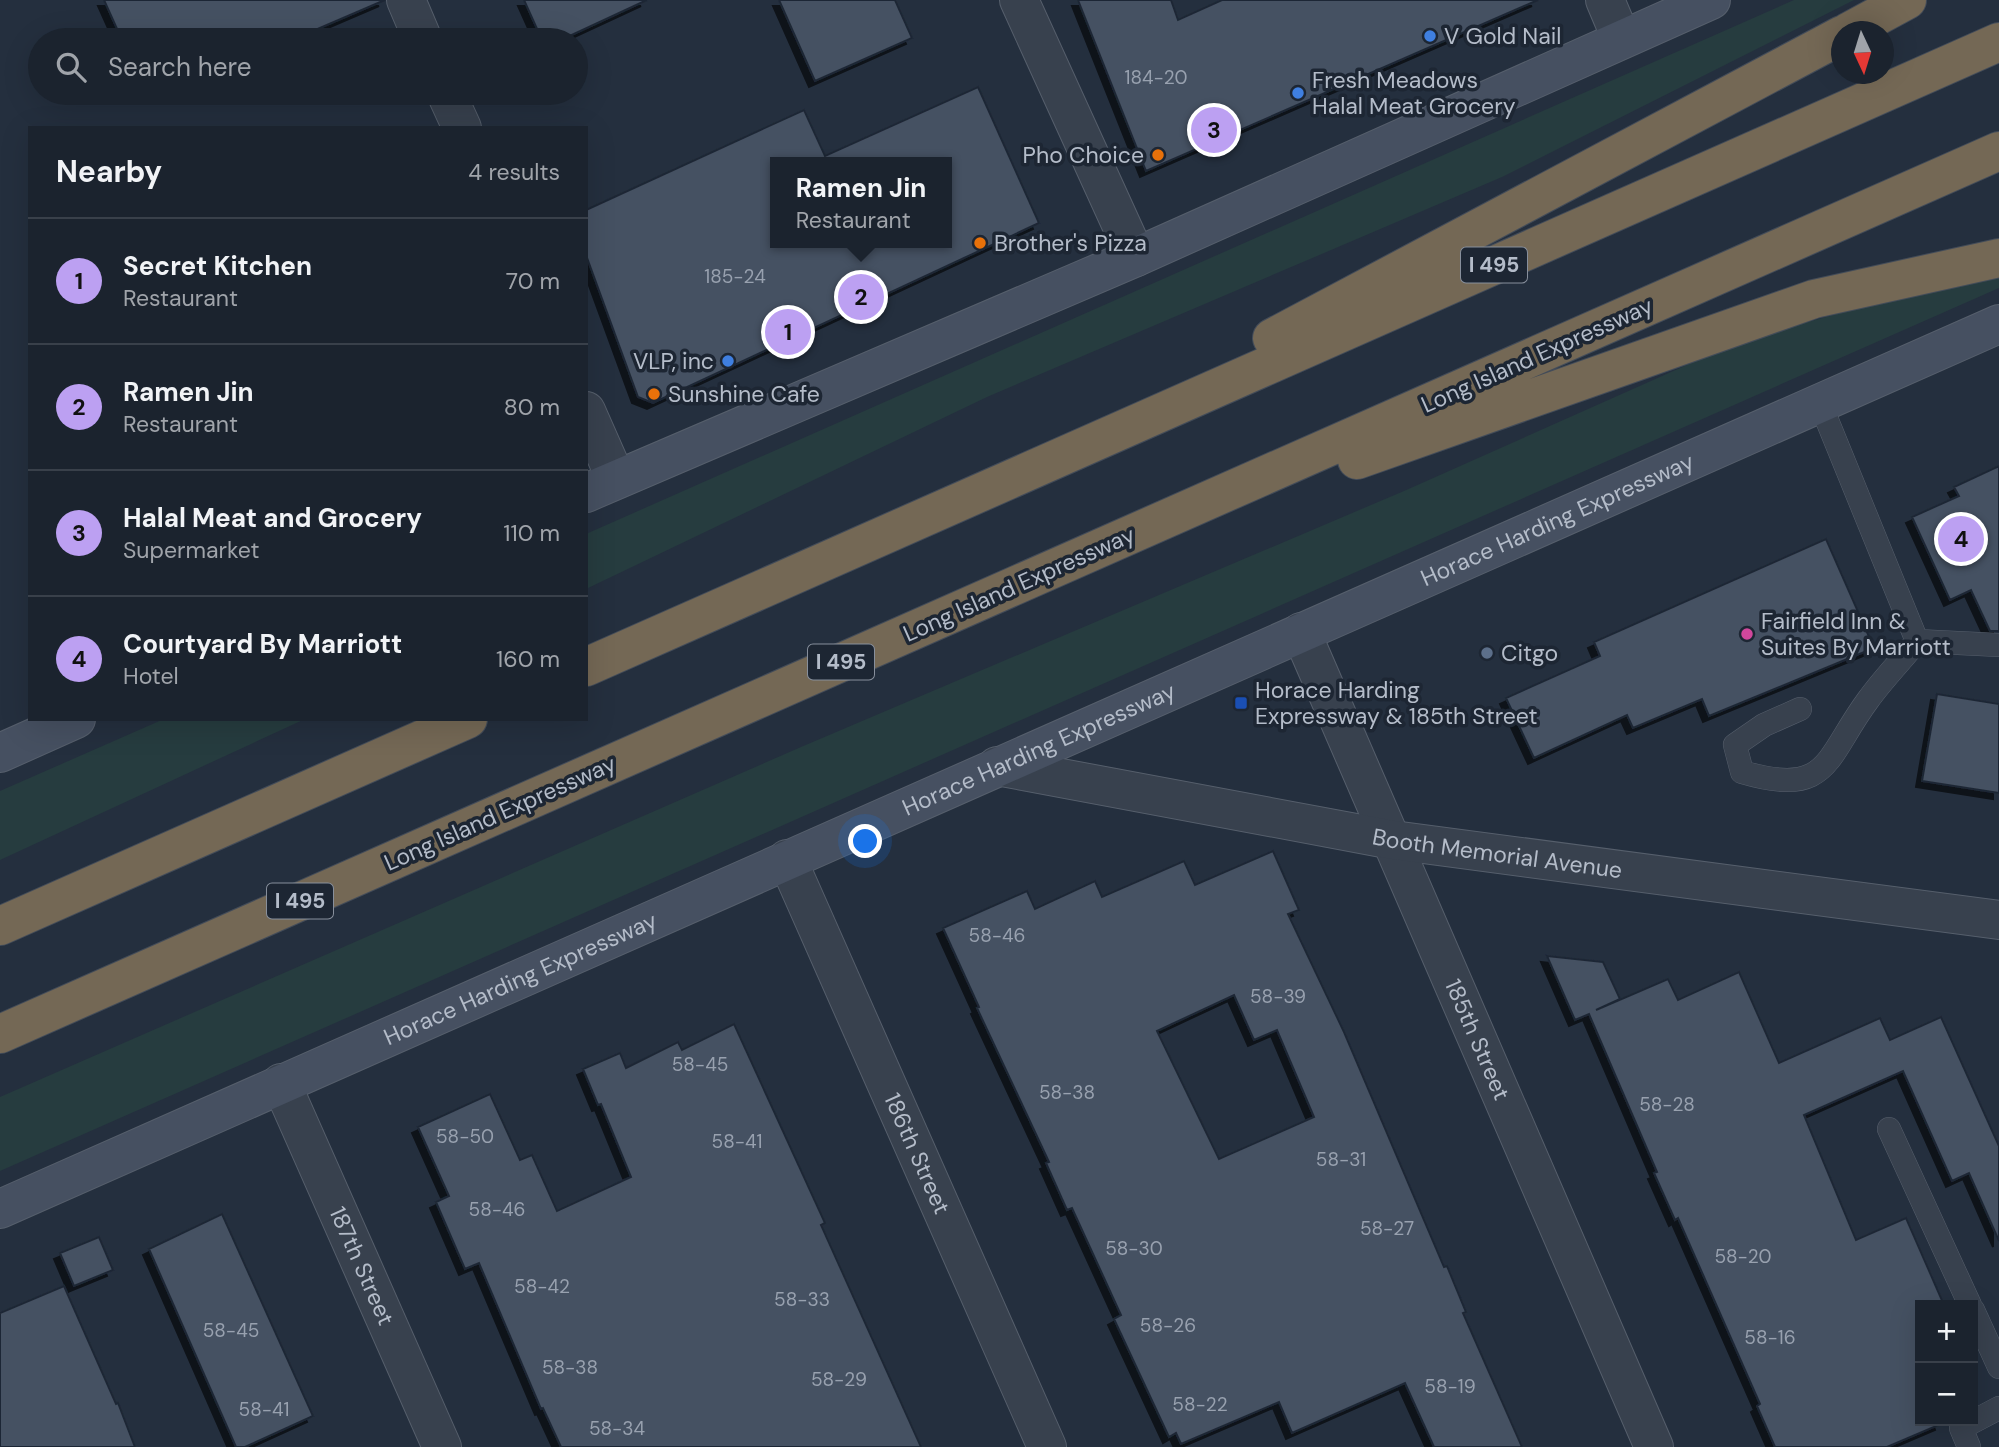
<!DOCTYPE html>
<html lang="en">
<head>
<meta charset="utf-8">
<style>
	:root { --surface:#1b232e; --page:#282f3a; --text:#f1f3f6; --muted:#a0a4aa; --line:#39404a; --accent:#bca0f2 }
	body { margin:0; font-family:"DM Sans",sans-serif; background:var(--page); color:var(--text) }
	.controls { position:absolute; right:21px; bottom:21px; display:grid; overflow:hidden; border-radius:0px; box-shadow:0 7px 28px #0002 }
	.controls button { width:63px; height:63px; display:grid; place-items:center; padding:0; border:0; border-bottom:2px solid var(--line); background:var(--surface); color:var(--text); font:35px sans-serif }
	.compass { position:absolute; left:1831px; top:21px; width:63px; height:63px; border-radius:50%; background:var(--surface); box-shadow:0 7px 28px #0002; rotate:176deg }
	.you { position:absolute; left:866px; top:842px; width:24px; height:24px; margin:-18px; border:5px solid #fff; border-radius:50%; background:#1a73e8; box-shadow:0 0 0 10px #1a73e833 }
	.badge { display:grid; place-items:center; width:46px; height:46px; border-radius:50%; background:var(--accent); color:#111; font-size:23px; font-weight:700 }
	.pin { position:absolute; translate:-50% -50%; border:4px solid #fff; box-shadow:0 2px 7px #0006 }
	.popup { position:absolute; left:770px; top:157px; width:182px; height:91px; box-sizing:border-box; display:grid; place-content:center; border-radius:0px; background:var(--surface); filter:drop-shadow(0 2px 5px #0005); font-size:23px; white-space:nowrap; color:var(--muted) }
	.popup b { font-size:26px; color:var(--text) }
	.popup::after { content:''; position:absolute; left:50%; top:100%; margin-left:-14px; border:14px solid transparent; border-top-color:var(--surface) }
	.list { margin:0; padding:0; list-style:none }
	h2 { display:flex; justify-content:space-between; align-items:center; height:91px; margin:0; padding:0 28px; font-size:30px }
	h2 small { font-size:23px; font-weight:400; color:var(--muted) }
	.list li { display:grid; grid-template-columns:46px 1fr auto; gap:21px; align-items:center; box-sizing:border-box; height:126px; padding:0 28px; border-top:2px solid var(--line) }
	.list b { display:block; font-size:26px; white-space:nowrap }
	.list p { margin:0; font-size:23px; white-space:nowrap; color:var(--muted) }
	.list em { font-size:23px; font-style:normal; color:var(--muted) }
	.icon { flex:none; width:38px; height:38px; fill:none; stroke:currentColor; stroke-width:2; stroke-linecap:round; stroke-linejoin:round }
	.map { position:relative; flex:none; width:1999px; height:1447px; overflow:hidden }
	.search { position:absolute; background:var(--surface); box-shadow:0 7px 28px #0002; left:28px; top:28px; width:560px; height:77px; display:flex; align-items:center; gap:18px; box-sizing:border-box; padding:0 24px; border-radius:38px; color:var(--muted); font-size:26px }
	.panel { position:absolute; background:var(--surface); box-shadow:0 7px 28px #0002; left:28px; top:126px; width:560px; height:595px; border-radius:0px }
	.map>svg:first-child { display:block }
	.green { fill:#263c3f }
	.building { fill:#455162; stroke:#1f2835; stroke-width:2; fill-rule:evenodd; filter:url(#shadow) }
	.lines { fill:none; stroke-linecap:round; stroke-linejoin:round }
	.service-casing { stroke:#565f6c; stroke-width:24 }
	.minor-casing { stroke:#565f6c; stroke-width:40 }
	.secondary-casing { stroke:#565f6c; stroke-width:40 }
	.motorway-casing { stroke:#434c59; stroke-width:40 }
	.service { stroke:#38414e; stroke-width:23 }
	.minor { stroke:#38414e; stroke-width:38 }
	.secondary { stroke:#465061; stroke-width:38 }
	.motorway { stroke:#746855; stroke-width:38 }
	.shop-dot { fill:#3f7fe0; stroke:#1d2633; stroke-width:2.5 }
	.food-dot { fill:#e8710a; stroke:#1d2633; stroke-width:2.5 }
	.hotel-dot { fill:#d1479c; stroke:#1d2633; stroke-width:2.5 }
	.service-dot { fill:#5c6f8a; stroke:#1d2633; stroke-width:2.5 }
	.transit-dot { fill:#1a4fb4; stroke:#1d2633; stroke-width:2.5 }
	.labels { text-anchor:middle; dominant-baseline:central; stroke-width:7; stroke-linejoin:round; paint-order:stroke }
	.number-label { font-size:19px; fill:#98a1af }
	.shield { fill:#1d2633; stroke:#878f9c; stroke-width:2 }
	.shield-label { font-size:21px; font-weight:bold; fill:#b4bcc9 }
	.poi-label { font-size:23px; fill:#b4bcc9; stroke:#1d2633; text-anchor:start }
	.street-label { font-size:23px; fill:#b4bcc9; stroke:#1d2633 }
</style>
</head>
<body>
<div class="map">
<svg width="1999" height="1447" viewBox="0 0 1999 1447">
	<defs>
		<filter id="shadow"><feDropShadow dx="-6" dy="6" stdDeviation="0" flood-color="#0009"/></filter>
	</defs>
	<rect width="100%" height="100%" fill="#242f3e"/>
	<!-- green -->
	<path class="green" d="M 1794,0 L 1854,0 L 1502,177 L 987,397 L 586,589 L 586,534 Z
		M 1999,269 L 1999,288 L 0,1171 L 0,1097 L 801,747 L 1404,491 L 1743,340 Z
		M 164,719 L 305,719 L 0,860 L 0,791 Z"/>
	<!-- building -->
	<path class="building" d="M 104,0 L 385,0 L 292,40 L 122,40 Z
		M 524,0 L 647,0 L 561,40 L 542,40 Z
		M 779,0 L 895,0 L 912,38 L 815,81 Z
		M 1078,0 L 1171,0 L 1178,20 L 1222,0 L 1538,0 L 1146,171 Z
		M 978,87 L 1039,223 L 653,403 L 638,397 L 586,255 L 586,210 L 804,110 L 825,156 ZM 775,162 L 947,162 L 947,243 L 775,243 Z
		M 1999,466 L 1999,631 L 1990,631 L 1971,590 L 1950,600 L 1912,517 L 1959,496 L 1954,487 Z
		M 1826,539 L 1874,648 L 1709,716 L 1702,699 L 1633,728 L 1627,715 L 1534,758 L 1506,698 L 1600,656 L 1594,642 Z
		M 1937,694 L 1999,704 L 1999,793 L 1922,781 Z
		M 1273,851 L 1299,910 L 1288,914 L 1344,1032 L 1444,1267 L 1447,1266 L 1466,1312 L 1463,1313 L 1522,1447 L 1434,1447 L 1405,1383 L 1292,1433 L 1279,1402 L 1181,1444 L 1176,1433 L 1169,1437 L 1114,1319 L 1121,1315 L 1072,1208 L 1067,1210 L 1046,1163 L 1049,1162 L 977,1008 L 979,1007 L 943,928 L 1027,891 L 1035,909 L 1095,881 L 1102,897 L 1184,861 L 1195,885 ZM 1234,995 L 1254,1040 L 1277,1030 L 1314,1117 L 1219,1159 L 1157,1031 Z
		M 1547,956 L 1603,962 L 1620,999 L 1596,1010 L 1668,979 L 1678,1000 L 1739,972 L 1779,1063 L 1880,1018 L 1890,1040 L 1941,1017 L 1999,1146 L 1999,1241 L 1969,1173 L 1952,1181 L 1903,1071 L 1804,1115 L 1856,1240 L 1906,1218 L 1944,1305 L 1920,1305 L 1920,1421 L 1940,1421 L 1941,1424 L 1887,1447 L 1775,1447 L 1757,1406 L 1760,1404 L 1678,1218 L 1675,1220 L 1654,1173 L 1657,1172 L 1589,1014 L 1575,1020 Z
		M 734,1024 L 825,1223 L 821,1225 L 921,1447 L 561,1447 L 543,1408 L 541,1409 L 479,1263 L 465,1269 L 436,1202 L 449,1196 L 418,1127 L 490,1094 L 520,1160 L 532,1155 L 557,1211 L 631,1177 L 601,1104 L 598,1105 L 583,1069 L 620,1053 L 626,1068 L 678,1042 L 682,1050 Z
		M 222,1214 L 313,1416 L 245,1447 L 236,1447 L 149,1249 Z
		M 99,1237 L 113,1270 L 74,1286 L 60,1253 Z
		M 64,1286 L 116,1404 L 118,1403 L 135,1447 L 0,1447 L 0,1313 Z"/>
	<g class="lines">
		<defs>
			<path id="service" d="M 1917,641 L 1999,645
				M 1800,709 L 1764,725 L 1735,745 L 1742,772 C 1830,798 1825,758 1868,700 C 1883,679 1901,661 1917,641 L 1820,403
				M 1889,1129 L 1970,1305
				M 1973,1310 L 1999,1367
				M 1969,1447 L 1961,1428 L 1999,1408"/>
			<g id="minor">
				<path d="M 406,0 L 423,40"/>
				<path d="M 1019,0 L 1136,257"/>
				<path d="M 1605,0 L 1621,38"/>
				<path d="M 446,93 L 462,128"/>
				<path d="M 586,411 L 616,479"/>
				<path id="s1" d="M 1301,632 L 1654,1447"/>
				<path id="s2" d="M 997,766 L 1393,840 L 1999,920"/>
				<path id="s3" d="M 787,859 L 1047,1447"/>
				<path id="s4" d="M 281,1083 L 442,1447"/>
			</g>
			<g id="secondary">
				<path d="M 586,493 L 1136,257 L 1711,0"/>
				<path d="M 0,753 L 76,719"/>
				<path id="s5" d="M 0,1209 L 1999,324"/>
			</g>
			<path id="motorway" d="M 1848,32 L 1907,0
				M 1272,338 L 1842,35
				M 1357,460 L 1814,299 L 1999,258
				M 586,667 L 1999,42
				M 0,926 L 468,719
				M 0,1034 L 1999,151"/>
		</defs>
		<!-- service casing -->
		<use href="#service" class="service-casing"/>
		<!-- minor casing -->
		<use href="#minor" class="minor-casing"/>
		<!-- secondary casing -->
		<use href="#secondary" class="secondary-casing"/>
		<!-- motorway casing -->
		<use href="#motorway" class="motorway-casing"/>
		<!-- service -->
		<use href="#service" class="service"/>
		<!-- minor -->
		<use href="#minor" class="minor"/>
		<!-- secondary -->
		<use href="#secondary" class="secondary"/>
		<!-- motorway -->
		<use href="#motorway" class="motorway"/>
	</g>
	<!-- markers -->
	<g class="shop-dot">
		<circle cx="1430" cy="36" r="7"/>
		<circle cx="1298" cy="93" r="7"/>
		<circle cx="728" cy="361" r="7"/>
	</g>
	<g class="food-dot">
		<circle cx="1158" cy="155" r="7"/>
		<circle cx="980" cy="243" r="7"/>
		<circle cx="654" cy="394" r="7"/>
	</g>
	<circle class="hotel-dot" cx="1747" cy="634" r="7"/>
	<circle class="service-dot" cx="1487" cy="653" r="7"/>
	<rect class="transit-dot" x="1234" y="696" width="14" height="14" rx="3.5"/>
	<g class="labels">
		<!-- number labels -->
		<g class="number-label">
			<text x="1156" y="77">184-20</text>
			<text x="735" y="276">185-24</text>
			<text x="997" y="935">58-46</text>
			<text x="1278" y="996">58-39</text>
			<text x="700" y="1064">58-45</text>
			<text x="1067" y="1092">58-38</text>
			<text x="1667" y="1104">58-28</text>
			<text x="465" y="1136">58-50</text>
			<text x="737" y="1141">58-41</text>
			<text x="1341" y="1159">58-31</text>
			<text x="497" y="1209">58-46</text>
			<text x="1387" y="1228">58-27</text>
			<text x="1134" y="1248">58-30</text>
			<text x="1743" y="1256">58-20</text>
			<text x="542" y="1286">58-42</text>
			<text x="802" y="1299">58-33</text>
			<text x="1168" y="1325">58-26</text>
			<text x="231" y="1330">58-45</text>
			<text x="1770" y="1337">58-16</text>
			<text x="570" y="1367">58-38</text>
			<text x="839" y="1379">58-29</text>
			<text x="1450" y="1386">58-19</text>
			<text x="1200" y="1404">58-22</text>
			<text x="264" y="1409">58-41</text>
			<text x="617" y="1428">58-34</text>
		</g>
		<!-- shield labels -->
		<g class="shield">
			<rect x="1461" y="247.5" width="66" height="35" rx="5"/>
			<rect x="808" y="644.5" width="66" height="35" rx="5"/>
			<rect x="267" y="883.5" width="66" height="35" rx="5"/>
		</g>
		<g class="shield-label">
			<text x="1494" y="265">I 495</text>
			<text x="841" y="662">I 495</text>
			<text x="300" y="901">I 495</text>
		</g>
		<!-- poi labels -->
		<g class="poi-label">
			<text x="1444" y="36">V Gold Nail</text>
			<text x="1312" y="80">Fresh Meadows<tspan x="1312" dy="26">Halal Meat Grocery</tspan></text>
			<text x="1144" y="155" text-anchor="end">Pho Choice</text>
			<text x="994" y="243">Brother's Pizza</text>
			<text x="714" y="361" text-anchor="end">VLP, inc</text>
			<text x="668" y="394">Sunshine Cafe</text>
			<text x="1761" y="621">Fairfield Inn &amp;<tspan x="1761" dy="26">Suites By Marriott</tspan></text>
			<text x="1501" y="653">Citgo</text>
			<text x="1255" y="690">Horace Harding<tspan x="1255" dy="26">Expressway &amp; 185th Street</tspan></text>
		</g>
		<!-- street labels -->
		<g class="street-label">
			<text transform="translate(1537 355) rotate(-24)">Long Island Expressway</text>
			<text stroke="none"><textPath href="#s5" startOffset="1703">Horace Harding Expressway</textPath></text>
			<text transform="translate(1019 584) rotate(-24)">Long Island Expressway</text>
			<text stroke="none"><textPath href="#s5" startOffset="1136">Horace Harding Expressway</textPath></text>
			<text transform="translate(500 813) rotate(-24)">Long Island Expressway</text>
			<text stroke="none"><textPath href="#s2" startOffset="508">Booth Memorial Avenue</textPath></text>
			<text stroke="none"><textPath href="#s5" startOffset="569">Horace Harding Expressway</textPath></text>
			<text stroke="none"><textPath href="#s1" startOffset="444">185th Street</textPath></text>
			<text stroke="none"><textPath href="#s3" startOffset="322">186th Street</textPath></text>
			<text stroke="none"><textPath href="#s4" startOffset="200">187th Street</textPath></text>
		</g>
	</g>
</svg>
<div class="controls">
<button>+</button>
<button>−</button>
</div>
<svg class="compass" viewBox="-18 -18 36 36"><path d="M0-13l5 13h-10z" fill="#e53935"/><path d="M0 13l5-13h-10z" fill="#a0a4aa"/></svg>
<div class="you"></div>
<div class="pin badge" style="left:788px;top:332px">1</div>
<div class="pin badge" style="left:861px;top:297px">2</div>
<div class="popup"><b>Ramen Jin</b>Restaurant</div>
<div class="pin badge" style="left:1214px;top:130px">3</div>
<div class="pin badge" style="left:1961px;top:539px">4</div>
<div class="search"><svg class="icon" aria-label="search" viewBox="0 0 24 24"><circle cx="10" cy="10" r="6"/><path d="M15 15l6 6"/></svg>Search here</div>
<section class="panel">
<h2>Nearby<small>4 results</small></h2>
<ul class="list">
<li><span class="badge">1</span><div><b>Secret Kitchen</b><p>Restaurant</p></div><em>70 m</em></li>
<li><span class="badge">2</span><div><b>Ramen Jin</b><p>Restaurant</p></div><em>80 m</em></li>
<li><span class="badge">3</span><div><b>Halal Meat and Grocery</b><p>Supermarket</p></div><em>110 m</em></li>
<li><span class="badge">4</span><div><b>Courtyard By Marriott</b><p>Hotel</p></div><em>160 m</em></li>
</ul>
</section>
</div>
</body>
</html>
